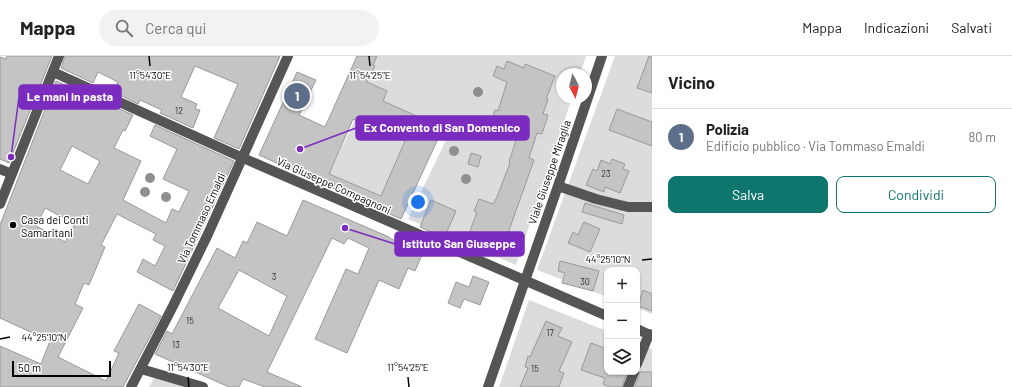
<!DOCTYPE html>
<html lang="it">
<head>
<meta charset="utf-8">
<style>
	:root { --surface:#fff; --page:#f2f2f2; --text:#222; --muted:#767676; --line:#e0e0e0; --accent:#0f766e }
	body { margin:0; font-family:Barlow,sans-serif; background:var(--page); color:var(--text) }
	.controls { position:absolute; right:12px; bottom:12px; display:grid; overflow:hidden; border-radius:8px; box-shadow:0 1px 3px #0004 }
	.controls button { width:36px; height:36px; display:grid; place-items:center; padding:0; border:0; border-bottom:1px solid var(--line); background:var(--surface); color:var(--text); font:20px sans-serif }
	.compass { position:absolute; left:556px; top:12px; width:36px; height:36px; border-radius:50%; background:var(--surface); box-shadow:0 1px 3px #0004; rotate:173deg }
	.scale { position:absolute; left:12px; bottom:10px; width:99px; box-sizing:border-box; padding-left:4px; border:2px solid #000; border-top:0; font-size:11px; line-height:14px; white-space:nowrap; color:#000; -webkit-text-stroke:3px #fff; paint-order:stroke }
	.you { position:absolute; left:418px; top:146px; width:14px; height:14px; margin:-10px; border:3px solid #fff; border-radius:50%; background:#1a73e8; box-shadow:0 0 0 6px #1a73e833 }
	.badge { display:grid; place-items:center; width:26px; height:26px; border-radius:50%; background:var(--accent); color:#fff; font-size:13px; font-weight:700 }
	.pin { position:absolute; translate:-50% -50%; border:2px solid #fff; box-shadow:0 1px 4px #0006 }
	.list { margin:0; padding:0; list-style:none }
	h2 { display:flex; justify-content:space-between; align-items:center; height:52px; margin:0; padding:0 16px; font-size:17px }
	h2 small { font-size:13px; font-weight:400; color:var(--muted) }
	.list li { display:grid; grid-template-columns:26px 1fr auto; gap:12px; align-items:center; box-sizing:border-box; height:56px; padding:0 16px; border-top:1px solid var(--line) }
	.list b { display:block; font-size:15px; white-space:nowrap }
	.list p { margin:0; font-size:13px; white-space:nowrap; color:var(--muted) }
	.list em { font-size:13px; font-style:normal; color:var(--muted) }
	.actions { display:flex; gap:8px; padding:12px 16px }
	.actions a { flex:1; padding:9px 0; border:1px solid var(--accent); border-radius:8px; text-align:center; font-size:14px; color:var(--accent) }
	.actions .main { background:var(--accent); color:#fff }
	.icon { flex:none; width:22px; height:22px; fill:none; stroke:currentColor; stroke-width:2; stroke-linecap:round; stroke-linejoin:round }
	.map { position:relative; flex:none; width:652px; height:331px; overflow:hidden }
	header { display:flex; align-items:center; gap:24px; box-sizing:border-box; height:56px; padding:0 20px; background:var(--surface); border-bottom:1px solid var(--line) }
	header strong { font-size:19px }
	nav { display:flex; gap:22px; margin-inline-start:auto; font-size:14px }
	.search { width:280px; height:36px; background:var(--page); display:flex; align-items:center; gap:10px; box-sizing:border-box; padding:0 14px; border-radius:22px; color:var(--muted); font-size:15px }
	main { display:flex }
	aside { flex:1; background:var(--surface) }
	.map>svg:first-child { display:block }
	.green { fill:#dcdcdc }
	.building { fill:#c4c4c4; stroke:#999; fill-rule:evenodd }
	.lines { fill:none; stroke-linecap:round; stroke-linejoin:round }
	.minor { stroke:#555; stroke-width:10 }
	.tree { fill:#8f8f8f }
	.ticks { fill:none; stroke:#000; stroke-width:1.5 }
	.poi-dot { fill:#000; stroke:#fff; stroke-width:1.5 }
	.labels { text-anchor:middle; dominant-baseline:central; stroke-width:3; stroke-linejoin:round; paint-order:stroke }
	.number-label { font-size:9px; fill:#313131 }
	.street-label { font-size:11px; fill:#000; stroke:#fff }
	.poi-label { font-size:11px; fill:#000; stroke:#fff; text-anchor:start }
	.ticks-label { font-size:10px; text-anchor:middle; fill:#000; stroke:#fff; stroke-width:3; stroke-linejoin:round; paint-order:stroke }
	.leader { fill:none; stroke:#7b2cbf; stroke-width:1.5 }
	.callout-dot { fill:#7b2cbf; stroke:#fff; stroke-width:1.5 }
	.callout { fill:#7b2cbf; stroke:#7b2cbf; stroke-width:1.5 }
	.callout-label { font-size:12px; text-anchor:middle; font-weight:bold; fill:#fff }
</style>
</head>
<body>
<header>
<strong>Mappa</strong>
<div class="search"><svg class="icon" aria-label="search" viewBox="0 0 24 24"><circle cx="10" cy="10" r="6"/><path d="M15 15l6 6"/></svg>Cerca qui</div>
<nav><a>Mappa</a><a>Indicazioni</a><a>Salvati</a></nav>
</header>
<main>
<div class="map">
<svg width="652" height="331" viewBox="0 0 652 331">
	<rect width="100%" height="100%" fill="#fff"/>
	<!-- green -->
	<path class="green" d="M 377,0 L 586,0 L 580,18 L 562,18 L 562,42 L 572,42 L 516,209 L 408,163 L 447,82 L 360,37 Z
		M 615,0 L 652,0 L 652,258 L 637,252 L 637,214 L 607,214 L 607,241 L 537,214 Z
		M 355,64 L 405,85 L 381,140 L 329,118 Z
		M 529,244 L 607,275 L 607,316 L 637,316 L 637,287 L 652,293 L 652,331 L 499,331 Z
		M 154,322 L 192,331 L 149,331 Z"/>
	<!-- building -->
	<path class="building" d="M 7,0 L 52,0 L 9,107 L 0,103 L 0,1 L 6,3 Z
		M 65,0 L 280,0 L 239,93 L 214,82 L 238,28 L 195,10 L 181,41 L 197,48 L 195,53 L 200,54 L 193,72 L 160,57 L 162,54 L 140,44 L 138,48 L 114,36 L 118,26 L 98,16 L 93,27 L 61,12 Z
		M 357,0 L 377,0 L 373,9 L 375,10 L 367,26 L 387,35 L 383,45 L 443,72 L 401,163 L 259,99 L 297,16 L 316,24 L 299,59 L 325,71 ZM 353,63 L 405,85 L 381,140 L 329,118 Z
		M 649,0 L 652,0 L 652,37 L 637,32 Z
		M 507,5 L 524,12 L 525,8 L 555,20 L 546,43 L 548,43 L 543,58 L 548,59 L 542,78 L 537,77 L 529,102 L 534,104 L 501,197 L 481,189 L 484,180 L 470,175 L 477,156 L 474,155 L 479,143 L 493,148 L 497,141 L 510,107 L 509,106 L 518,78 L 490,68 L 495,54 L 498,55 L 507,26 L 493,20 L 497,10 L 504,13 Z
		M 56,25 L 133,59 L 125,75 L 123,74 L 114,92 L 141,105 L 123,144 L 166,167 L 172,153 L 179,156 L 189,135 L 163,123 L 177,93 L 150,80 L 155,69 L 234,105 L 173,235 L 137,216 L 143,203 L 155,210 L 165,190 L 153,184 L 156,178 L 117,158 L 101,189 L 105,191 L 89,229 L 84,227 L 75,248 L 83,252 L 58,301 L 106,325 L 119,297 L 114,295 L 139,248 L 161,260 L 123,331 L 0,331 L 0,290 L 41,308 L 50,285 L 0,262 L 0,169 ZM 72,90 L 100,105 L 88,128 L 60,114 ZM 45,152 L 75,168 L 65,186 L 36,170 Z
		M 617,53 L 652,66 L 652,90 L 609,74 Z
		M 471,97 L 481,100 L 478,111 L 468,108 Z
		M 612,103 L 625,108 L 623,113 L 629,115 L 620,137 L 605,131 L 604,136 L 586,129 L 593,113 L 597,115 L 601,104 L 610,108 Z
		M 303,144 L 389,181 L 389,182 L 423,197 L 415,215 L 408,212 L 399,233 L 379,224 L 347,297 L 315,283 L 346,213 L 358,218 L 369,192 L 348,182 L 344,188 L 332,182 L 267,316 L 302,331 L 265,331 L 243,323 L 239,331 L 229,331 L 155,298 L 167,275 L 172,278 L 217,192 L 235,202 L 243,185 L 247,187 L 257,166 L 287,180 ZM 239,214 L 287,240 L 269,280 L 218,252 Z
		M 431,144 L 456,155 L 444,182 L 420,171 Z
		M 585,147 L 624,159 L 622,168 L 582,156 Z
		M 584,166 L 600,173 L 590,196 L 568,187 L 573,176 L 578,179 Z
		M 560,205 L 599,215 L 593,235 L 562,227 L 565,217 L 558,215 Z
		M 473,220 L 489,226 L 480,249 L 464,243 L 460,252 L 448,247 L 456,226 L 469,231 Z
		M 643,234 L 652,238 L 652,255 L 638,250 Z
		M 546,265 L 562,272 L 558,280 L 572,286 L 559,315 L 564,317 L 559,331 L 520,331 L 528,312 L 525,311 L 528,300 L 530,301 Z
		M 591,287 L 607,293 L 607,317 L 627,316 L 622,331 L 609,331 L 603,328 L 605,322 L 581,314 Z
		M 640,316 L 652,316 L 652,331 L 635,331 Z"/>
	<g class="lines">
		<!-- minor -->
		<path class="minor" d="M 53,16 L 243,102 L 607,260
			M 0,113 L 12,118
			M 558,130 L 596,143 L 628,151 L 652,151
			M 0,148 L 59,0
			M 637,273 L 652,280
			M 637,308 L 649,278
			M 141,313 L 203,331
			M 131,331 L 173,250 L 208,178 L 288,0
			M 488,331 L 558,130 L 602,0
			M 628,331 L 634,316"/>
	</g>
	<!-- trees -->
	<g class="tree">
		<circle cx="478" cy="36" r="5"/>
		<circle cx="454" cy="95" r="5"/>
		<circle cx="150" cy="122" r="5"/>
		<circle cx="466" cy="123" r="5"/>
		<circle cx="145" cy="136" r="5"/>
		<circle cx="166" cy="141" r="5"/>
	</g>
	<!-- ticks -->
	<path class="ticks" d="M 149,0 L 150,10M 369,0 L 370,10M 642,204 L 652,203M 0,283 L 10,281M 188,321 L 189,331M 408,321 L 409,331"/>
	<!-- markers -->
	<circle class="poi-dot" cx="13" cy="169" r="4"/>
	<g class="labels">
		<!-- number labels -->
		<g class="number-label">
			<text x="179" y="54">12</text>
			<text x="606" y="117">23</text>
			<text x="274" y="220">3</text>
			<text x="585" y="225">30</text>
			<text x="190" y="264">15</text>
			<text x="550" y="276">17</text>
			<text x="176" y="288">13</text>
			<text x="535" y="312">15</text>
		</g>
		<!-- street labels -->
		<g class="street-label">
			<text transform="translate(549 116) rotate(-71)">Viale Giuseppe Miraglia</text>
			<text transform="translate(334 129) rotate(24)">Via Giuseppe Compagnoni</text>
			<text transform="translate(201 162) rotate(-65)">Via Tommaso Emaldi</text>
		</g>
		<!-- poi labels -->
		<g class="poi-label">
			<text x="21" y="163">Casa dei Conti<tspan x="21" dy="13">Samaritani</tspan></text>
		</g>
	</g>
	<g class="ticks-label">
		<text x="150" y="23">11°54'30"E</text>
		<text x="370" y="23">11°54'25"E</text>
		<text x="608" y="207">44°25'10"N</text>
		<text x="44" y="285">44°25'10"N</text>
		<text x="188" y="315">11°54'30"E</text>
		<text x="408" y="315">11°54'25"E</text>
	</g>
	<!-- callouts -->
	<path class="leader" d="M11 101L19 41M300 93L356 72M345 172L395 188"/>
	<g class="callout-dot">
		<circle cx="11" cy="101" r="4"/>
		<circle cx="300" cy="93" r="4"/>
		<circle cx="345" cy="172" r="4"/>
	</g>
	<g class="callout">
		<rect x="19" y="29" width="102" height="24" rx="4"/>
		<rect x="356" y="60" width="173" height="24" rx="4"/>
		<rect x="395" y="176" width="129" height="24" rx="4"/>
	</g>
	<g class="callout-label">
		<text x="70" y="45">Le mani in pasta</text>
		<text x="442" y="76">Ex Convento di San Domenico</text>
		<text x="459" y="192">Istituto San Giuseppe</text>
	</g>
</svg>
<div class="controls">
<button>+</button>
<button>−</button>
<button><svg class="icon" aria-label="layers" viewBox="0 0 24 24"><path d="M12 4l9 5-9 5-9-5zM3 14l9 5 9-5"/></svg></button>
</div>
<svg class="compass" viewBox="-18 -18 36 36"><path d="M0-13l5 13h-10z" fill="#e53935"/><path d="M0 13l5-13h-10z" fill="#767676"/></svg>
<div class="scale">50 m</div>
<div class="you"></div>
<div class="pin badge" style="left:297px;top:40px;background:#5c6f8a">1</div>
</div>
<aside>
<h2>Vicino<small></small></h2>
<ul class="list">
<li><span class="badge" style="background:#5c6f8a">1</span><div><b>Polizia</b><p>Edificio pubblico · Via Tommaso Emaldi</p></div><em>80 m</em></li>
</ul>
<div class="actions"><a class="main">Salva</a><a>Condividi</a></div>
</aside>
</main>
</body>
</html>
